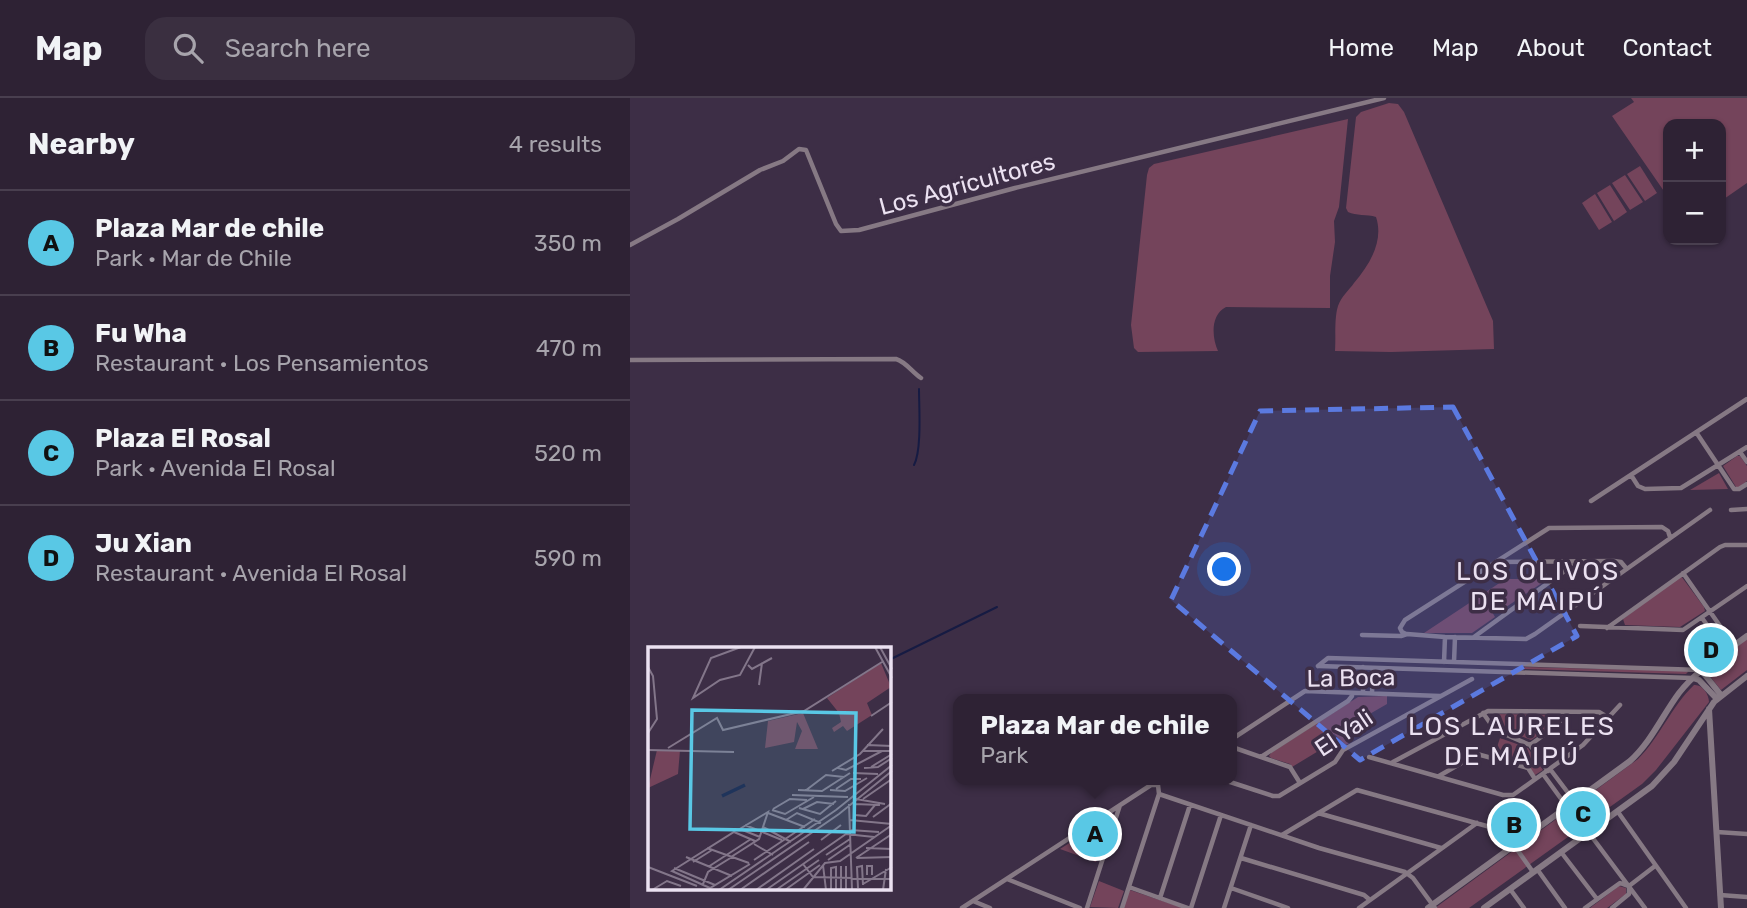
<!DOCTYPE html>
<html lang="en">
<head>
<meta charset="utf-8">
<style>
	:root { --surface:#2e2234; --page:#3a2f40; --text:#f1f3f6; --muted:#a7a4ac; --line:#493f4f; --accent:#59c8e5 }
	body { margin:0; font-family:Rubik,sans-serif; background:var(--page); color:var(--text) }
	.controls { position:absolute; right:21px; top:21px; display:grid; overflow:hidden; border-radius:14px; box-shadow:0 2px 5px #0004 }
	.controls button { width:63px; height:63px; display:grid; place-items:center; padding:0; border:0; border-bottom:2px solid var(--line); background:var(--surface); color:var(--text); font:35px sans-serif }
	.you { position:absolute; left:595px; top:472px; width:24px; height:24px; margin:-18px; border:5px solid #fff; border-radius:50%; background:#1a73e8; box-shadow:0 0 0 10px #1a73e833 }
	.badge { display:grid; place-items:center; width:46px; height:46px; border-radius:50%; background:var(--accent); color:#111; font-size:23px; font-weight:700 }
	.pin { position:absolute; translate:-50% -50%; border:4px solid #fff; box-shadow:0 2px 7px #0006 }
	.popup { position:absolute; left:323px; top:596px; width:284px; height:91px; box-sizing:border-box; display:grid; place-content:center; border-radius:14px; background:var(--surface); filter:drop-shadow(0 2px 5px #0005); font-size:23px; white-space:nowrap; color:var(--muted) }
	.popup b { font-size:26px; color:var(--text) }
	.popup::after { content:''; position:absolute; left:50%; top:100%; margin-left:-14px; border:14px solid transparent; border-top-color:var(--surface) }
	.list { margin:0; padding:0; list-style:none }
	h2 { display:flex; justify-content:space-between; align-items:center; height:91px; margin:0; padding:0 28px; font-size:30px }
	h2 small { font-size:23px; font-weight:400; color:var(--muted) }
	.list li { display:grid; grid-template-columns:46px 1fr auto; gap:21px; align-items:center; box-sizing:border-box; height:105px; padding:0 28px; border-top:2px solid var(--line) }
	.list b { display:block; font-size:26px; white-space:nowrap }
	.list p { margin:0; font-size:23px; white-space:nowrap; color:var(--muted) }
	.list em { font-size:23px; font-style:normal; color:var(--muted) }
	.icon { flex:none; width:38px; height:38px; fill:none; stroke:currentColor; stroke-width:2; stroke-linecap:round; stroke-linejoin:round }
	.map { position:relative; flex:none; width:1117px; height:810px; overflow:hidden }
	header { display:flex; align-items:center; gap:42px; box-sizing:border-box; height:98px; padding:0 35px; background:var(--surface); border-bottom:2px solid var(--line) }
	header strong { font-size:33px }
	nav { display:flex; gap:38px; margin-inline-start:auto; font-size:24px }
	.search { width:490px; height:63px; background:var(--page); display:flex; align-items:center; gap:18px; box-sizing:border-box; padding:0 24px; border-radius:21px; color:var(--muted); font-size:26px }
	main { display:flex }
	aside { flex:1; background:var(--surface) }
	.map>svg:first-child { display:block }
	.green { fill:#74445b }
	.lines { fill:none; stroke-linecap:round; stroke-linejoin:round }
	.stream { stroke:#161b43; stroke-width:2 }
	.minor { stroke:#867984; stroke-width:4.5 }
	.tertiary { stroke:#867984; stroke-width:6 }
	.marked { fill:#5b7ae0; fill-opacity:0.2; stroke:#5b7ae0; stroke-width:5; stroke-dasharray:14 9; stroke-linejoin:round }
	.labels { text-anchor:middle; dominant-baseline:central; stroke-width:7; stroke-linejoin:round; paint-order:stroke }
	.street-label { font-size:24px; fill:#ebe1f1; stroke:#3d2e46 }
	.neighbourhood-label { font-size:26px; letter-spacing:2px; fill:#ebe1f1; stroke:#3d2e46 }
	.inset-river { fill:none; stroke:#161b43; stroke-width:3.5 }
	.inset-road { fill:none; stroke:#83768a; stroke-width:2 }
	.view { fill:#59c8e5; fill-opacity:0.15; stroke:#59c8e5; stroke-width:3.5 }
	.inset-edge { fill:none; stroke:#ebe1f1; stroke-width:3.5 }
</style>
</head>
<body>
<header>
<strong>Map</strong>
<div class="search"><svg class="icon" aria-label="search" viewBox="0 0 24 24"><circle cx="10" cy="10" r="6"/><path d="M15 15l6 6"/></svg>Search here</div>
<nav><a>Home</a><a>Map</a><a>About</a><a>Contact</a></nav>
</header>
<main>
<aside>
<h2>Nearby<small>4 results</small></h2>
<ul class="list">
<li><span class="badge">A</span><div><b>Plaza Mar de chile</b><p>Park · Mar de Chile</p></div><em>350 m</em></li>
<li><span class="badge">B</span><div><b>Fu Wha</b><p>Restaurant · Los Pensamientos</p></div><em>470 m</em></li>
<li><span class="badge">C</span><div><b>Plaza El Rosal</b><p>Park · Avenida El Rosal</p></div><em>520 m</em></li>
<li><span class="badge">D</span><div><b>Ju Xian</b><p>Restaurant · Avenida El Rosal</p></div><em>590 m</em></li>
</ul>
</aside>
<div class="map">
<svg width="1117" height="810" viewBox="0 0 1117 810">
	<rect width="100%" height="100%" fill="#3d2e46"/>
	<!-- green -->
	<path class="green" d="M 1001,0 L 1117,0 L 1117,85 L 1091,103 L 1091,26 L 1038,26 L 1038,99 L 982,18 L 1004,4 Z
		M 759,5 L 768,6 L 774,14 L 863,223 L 864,251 L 761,254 L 705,253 C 706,239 704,221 708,208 C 711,199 719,192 724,185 C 740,166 754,143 746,119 C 737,116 726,118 718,114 L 716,110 L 726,19 L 731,14 Z
		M 718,21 L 709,109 L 704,123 L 705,144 L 700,178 L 700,210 L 596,209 C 580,217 582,240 588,253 L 508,254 L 504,250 L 501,227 L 517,77 L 519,70 L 524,66 Z
		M 1010,68 L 1027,95 L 1015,103 L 997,76 Z
		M 995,77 L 1013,104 L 1000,112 L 982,85 Z
		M 980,87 L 997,114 L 984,123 L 967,95 Z
		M 965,96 L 982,124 L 969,132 L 952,105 Z
		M 1107,358 L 1110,358 L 1117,368 L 1117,383 L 1108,390 L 1106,389 L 1093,368 Z
		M 1089,375 L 1098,391 L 1060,392 Z
		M 869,465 L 875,466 L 877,481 L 918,481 L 876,509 L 869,499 L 858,507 L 865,519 L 842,535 L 794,535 L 874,482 L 866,467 Z
		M 1051,478 L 1074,509 L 1075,513 L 1050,529 L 995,527 L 993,521 Z
		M 1117,541 L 1117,572 L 1091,592 L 1075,572 Z
		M 890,569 L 1057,573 L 1058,574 L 1056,576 L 890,571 Z
		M 1064,587 C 1072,586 1079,596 1079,604 L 1026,672 L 1012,686 L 839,810 L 805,810 L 1008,661 C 1030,639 1041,609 1064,587 Z
		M 757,598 L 757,606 L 712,632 L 719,645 L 716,647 L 704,636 L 698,642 L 700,646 L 662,669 L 660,666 L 641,660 L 639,658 L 641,655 L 728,599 Z
		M 864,616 L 933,617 L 932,622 L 901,642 L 867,629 L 862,621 Z
		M 870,640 L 898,650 L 913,672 L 905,677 L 897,667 L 864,658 Z
		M 482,718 L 466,764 L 430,751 Z
		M 469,783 L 494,793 L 488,810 L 460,809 Z
		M 989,788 L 996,790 L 996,796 L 977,810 L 960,810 Z
		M 500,792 L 553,810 L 491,810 Z"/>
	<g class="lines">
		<!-- stream -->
		<path class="stream" d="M 284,367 C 292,352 289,309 289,291
			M 259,562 L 367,509"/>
		<!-- minor -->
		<path class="minor" d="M 0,147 L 48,121 L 130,72 L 153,63 L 169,51 L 176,52 L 206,126 L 211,133 L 229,132 L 385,90 L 754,0
			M 0,262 L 266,261 C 276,264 282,274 291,280
			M 1066,334 L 1104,391 L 1109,391 L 1117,386
			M 1110,354 L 1117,364
			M 1001,377 L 1008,388 L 1015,391 L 1051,390 L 1117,349
			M 961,403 L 1117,301
			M 1101,412 L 1117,411
			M 868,464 L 984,463 L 991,464 L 996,470
			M 1053,475 L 1104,548
			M 1072,520 L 1096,553
			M 950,528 L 1053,532 L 1117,488
			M 977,530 L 1090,449 L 1095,447 L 1117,447
			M 776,536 L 772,534 L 770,530 L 775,522 L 919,430 L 1032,429 L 1038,433 L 1040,439
			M 732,537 L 771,538 L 777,536 L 815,539 L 896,541 L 905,536 L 1080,412
			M 844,539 L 947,464
			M 814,564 L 815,539
			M 824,564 L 825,539
			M 688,568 L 698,560 L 1071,572
			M 689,568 L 1062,580
			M 733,569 L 733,595
			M 742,595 L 743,570
			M 853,615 L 865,632 L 900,647 L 918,673
			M 602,641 L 675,593 L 810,598
			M 900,647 L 933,623
			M 602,649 L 660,669 L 670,685
			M 631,659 L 718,603 L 722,598 L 721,595
			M 739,659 L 873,697 L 883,697 L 953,647 L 990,607
			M 763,664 L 858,613 L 969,614 L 974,617 L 976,620
			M 920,671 L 945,704
			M 913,676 L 937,709
			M 809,678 L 847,656 L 898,670 L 905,681
			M 594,682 L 643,698 L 649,698 L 705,664 L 713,652 L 842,581
			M 529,696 L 689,750 L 775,774 L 783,780 L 805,810
			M 988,714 L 1056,810
			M 688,715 L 811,750
			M 1087,734 L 1117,736
			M 959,735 L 1015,810
			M 652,737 L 727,692 L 871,732 L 876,736 L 903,774
			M 931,754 L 967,801
			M 611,760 L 734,797 L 740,802
			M 907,771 L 935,810
			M 377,781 L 450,810
			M 499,789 L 558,810
			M 601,790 L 658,810
			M 880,791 L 894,810
			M 1090,797 L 1117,799
			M 530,800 L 560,707
			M 343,803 L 360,810
			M 332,810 L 521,687 L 528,687 L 529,696 L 492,810
			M 457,810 L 490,707
			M 561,810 L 591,717
			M 594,810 L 621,727
			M 729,810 L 847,725
			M 955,810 L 990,785 L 998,788
			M 982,810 L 999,796 L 999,788 L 1025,768"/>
		<!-- tertiary -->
		<path class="tertiary" d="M 1071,572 L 1091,597
			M 1063,580 L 1069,582 L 1087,601
			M 1079,611 L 1091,810
			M 798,810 L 1000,663 C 1021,644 1032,618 1049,595 C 1068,571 1093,556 1117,538
			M 854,810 L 1022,688 L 1044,664 L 1084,604 L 1117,578"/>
	</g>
	<!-- marked area -->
	<path class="marked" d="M 823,309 L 947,538 L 730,662 L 541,502 L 630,313 Z"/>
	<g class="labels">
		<!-- street labels -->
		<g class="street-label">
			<text transform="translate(337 86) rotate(-15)">Los Agricultores</text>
			<text transform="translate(721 580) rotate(-1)">La Boca</text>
			<text transform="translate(714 635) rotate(-34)">El Yali</text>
		</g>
		<!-- neighbourhood labels -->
		<g class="neighbourhood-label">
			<text x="908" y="473">LOS OLIVOS<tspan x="908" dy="30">DE MAIPÚ</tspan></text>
			<text x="882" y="628">LOS LAURELES<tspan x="882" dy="30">DE MAIPÚ</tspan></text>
		</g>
	</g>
	<!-- overview -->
	<g transform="translate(18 549)">
		<rect width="243" height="243" fill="#3d2e46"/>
		<path d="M 233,16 L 243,40 L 219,56 L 224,68 L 199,84 L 195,79 L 186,85 L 184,81 L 193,75 L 191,66 L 179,51 ZM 155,66 L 170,102 L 147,102 L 154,84 L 149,75 L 146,95 L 117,101 L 120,74 ZM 9,103 L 32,103 L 30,127 L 0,141 Z" fill="#74445b"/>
		<path class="inset-river" d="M 74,149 L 97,138"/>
		<path class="inset-road" d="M 93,0 L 63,11 L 45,51 L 72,33 L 92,28 L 107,0M 227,0 L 244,31M 232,0 L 244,22M 100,18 L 104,22 L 124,11M 0,20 L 5,29 L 9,72 L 0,86M 111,38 L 114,16M 223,69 L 244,55M 219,98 L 244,99M 20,101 L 69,71 L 75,83 L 156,64 L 234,15M 0,103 L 86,105M 215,104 L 244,104M 223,120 L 244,107M 190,121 L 198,123 L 234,104M 216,121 L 230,120 L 244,111M 184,124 L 212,107 L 235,82M 205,126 L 230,127M 188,142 L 203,132 L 213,132M 150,143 L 174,144 L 202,126M 182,143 L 197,144 L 219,131M 157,144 L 178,128 L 196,130M 144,148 L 200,150M 208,152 L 237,157M 215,152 L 244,132M 201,157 L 204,243M 227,158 L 218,169 L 207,168 L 207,157 L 232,158M 151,161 L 172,167 L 188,154M 125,162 L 142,152 L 159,153M 155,162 L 169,155 L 186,157M 124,163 L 137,167 L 166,150M 120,166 L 157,180M 225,170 L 244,156M 138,173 L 149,166 L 173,176M 202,173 L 244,177M 97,178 L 134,193M 115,180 L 143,195M 92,182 L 112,190M 202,183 L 231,185M 173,193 L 193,178M 106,197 L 125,208M 59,201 L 101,216M 218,201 L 244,202M 178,208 L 202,192M 38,210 L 84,229M 83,210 L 111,192 L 120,165 L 90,183M 208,211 L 244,187M 209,211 L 244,210M 106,213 L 167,172M 180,213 L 203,197M 45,215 L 64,203M 102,217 L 62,241 L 24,224 L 86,185 L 107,194M 155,217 L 165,230 L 244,232M 175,218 L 178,243M 193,219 L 193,243M 198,219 L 198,243M 0,220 L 49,239M 60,220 L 103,192M 26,221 L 67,238M 219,228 L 219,219 L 224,219 L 224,228M 55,237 L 60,225 L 84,210M 215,237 L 244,220M 210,241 L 209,220 L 214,219 L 215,238M 4,243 L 19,234 L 33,239M 71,243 L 188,163 L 244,118M 80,243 L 191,167 L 244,124M 92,243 L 161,195M 108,243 L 166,202M 118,243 L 198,187 L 226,190M 128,243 L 171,213M 137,243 L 172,218M 155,243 L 177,216 L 192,214 L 244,178M 183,243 L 183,221 L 188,220 L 188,243M 235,243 L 238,222"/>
		<path class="view" d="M 44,63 L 208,66 L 206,185 L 42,182 Z"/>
		<rect width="243" height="243" class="inset-edge"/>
	</g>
</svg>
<div class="controls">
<button>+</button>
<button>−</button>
</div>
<div class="you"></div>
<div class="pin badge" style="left:465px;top:736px">A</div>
<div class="popup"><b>Plaza Mar de chile</b>Park</div>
<div class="pin badge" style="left:884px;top:727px">B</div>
<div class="pin badge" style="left:953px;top:716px">C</div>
<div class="pin badge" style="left:1081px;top:552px">D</div>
</div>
</main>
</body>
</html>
